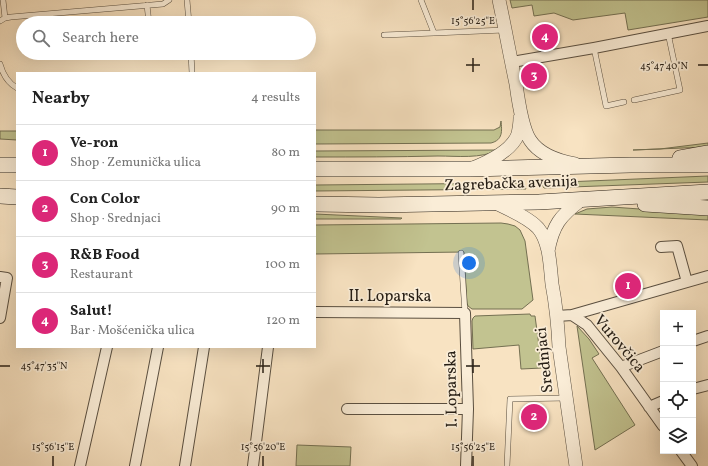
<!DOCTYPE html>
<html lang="en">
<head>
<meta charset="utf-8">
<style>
	:root { --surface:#fff; --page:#f2f2f2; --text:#222; --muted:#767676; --line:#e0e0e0; --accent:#db2777 }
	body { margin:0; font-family:Vollkorn,serif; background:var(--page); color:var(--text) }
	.controls { position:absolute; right:12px; bottom:12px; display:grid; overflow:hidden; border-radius:0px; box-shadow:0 4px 16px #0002 }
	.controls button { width:36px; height:36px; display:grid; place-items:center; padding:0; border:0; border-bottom:1px solid var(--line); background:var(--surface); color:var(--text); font:20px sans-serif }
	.you { position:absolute; left:469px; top:263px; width:14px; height:14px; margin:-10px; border:3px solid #fff; border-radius:50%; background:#1a73e8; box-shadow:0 0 0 6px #1a73e833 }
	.badge { display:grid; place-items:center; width:26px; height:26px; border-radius:50%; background:var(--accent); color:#fff; font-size:13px; font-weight:700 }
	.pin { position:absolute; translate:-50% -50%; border:2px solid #fff; box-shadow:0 1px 4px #0006 }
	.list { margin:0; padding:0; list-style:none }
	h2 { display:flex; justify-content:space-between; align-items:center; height:52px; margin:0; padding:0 16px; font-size:17px }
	h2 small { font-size:13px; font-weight:400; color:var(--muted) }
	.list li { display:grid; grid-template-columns:26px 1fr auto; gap:12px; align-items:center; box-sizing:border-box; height:56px; padding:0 16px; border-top:1px solid var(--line) }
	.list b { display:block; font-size:15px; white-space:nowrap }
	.list p { margin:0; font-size:13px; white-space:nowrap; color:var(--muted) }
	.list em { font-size:13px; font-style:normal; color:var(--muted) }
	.icon { flex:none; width:22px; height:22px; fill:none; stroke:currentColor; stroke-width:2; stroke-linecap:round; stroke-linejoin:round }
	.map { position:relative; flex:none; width:708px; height:466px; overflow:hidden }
	.search { position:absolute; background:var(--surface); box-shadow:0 4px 16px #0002; left:16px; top:16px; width:300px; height:44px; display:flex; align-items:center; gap:10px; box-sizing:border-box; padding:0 14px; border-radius:22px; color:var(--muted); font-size:15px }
	.panel { position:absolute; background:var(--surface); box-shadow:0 4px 16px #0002; left:16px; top:72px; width:300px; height:276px; border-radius:0px }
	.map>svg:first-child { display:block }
	.green { fill:#c2c390; stroke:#747052 }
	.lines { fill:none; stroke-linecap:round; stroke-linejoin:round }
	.service-casing { stroke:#5a4f40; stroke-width:6 }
	.minor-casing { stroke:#5a4f40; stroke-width:12 }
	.tertiary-casing { stroke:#5a4f40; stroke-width:14 }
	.secondary-casing { stroke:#261e15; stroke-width:16 }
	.service { stroke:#faedd7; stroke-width:5 }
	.minor { stroke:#faedd7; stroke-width:10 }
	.tertiary { stroke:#faedd7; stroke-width:13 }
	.secondary { stroke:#faedd7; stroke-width:15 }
	.ticks { fill:none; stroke:#261e15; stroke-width:1.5 }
	.labels { text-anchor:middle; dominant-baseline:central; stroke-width:3.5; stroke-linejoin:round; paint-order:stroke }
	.street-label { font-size:16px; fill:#261e15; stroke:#faedd7 }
	.ticks-label { font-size:10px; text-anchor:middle; fill:#261e15; stroke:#faedd7; stroke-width:3.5; stroke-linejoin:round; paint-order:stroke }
</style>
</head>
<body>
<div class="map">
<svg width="708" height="466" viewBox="0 0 708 466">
	<rect width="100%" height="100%" fill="#f8e3c2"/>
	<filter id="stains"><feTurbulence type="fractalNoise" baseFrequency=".005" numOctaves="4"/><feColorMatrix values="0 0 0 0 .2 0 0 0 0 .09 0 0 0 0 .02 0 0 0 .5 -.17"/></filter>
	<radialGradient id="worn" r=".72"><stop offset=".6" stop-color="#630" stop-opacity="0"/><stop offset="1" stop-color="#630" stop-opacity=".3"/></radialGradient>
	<!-- green -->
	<path class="green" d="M 510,0 L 708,0 L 708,17 L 628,30 L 625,13 L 573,20 L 554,13 L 534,16 L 532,5 L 512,8 Z
		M 501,121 C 502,131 503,140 491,143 L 315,144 L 315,130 L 494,130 L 500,127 Z
		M 0,131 L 17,131 L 17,140 L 0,139 Z
		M 708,143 L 708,147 L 633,150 L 660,149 Z
		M 498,150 C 481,159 457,156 438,156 C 397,157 356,157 315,157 L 315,151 Z
		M 708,176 L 708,182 L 544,188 L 541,183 Z
		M 523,183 L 526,189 L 315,191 L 315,185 Z
		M 612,207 L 708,214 L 708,220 L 575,214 L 587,209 Z
		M 315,214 L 402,218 L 401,219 L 315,219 Z
		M 501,223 L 508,224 L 515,226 L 520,230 L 525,241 L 533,300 L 522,309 L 472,309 L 468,306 L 467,303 L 464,252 L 315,254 L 315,225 Z
		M 530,314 L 531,316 L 535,316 L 542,368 L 521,369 L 519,345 L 473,349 L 472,321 L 473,318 L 475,316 Z
		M 577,326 L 589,339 L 599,354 L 592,358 L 635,425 L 595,450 Z
		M 297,445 L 351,447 L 350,466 L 296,466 Z"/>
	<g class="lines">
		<defs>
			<path id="service" d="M 3,0 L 5,18
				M 187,0 L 189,23
				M 421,0 L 434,33
				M 147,5 L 149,23
				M 0,21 L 5,18 L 11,17 L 163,4 L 169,0
				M 384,35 L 434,33 L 504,30
				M 594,48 L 606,106 L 624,102
				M 191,53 L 192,73
				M 0,64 C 3,75 8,83 17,88
				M 634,100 L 680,90 L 668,33
				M 461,253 L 465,313
				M 507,466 L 510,399 L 566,398"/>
			<path id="minor" d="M 512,62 L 594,48 L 708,26
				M 661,247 L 677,246 L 687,282
				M 0,277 L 7,278 L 0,318
				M 315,312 L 465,313 L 468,409 L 466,466
				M 572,315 L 587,325 L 621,367 L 663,426
				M 557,316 L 572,315 L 708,276
				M 693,341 L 708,336
				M 621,367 L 663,351
				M 693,389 L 708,385
				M 649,407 L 663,401
				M 347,409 L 468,409
				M 681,451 L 692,466
				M 80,466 L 107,347
				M 135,466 L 158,347
				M 185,466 L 204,347
				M 253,466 L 268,347"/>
			<path id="tertiary" d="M 499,0 C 505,28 510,56 516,84 C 518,99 522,128 530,140 C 539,154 559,161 575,164
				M 473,168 C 488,162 512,151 518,134 C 519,129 520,123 520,118
				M 496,203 C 509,210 528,217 538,228 C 550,242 550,266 552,284 C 556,305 558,326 559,347 L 576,466
				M 548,251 C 553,225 560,216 581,200"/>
			<path id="secondary" d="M 680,158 L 708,153
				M 0,165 L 17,165
				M 315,169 L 470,169 L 631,165 L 708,165
				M 0,196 L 17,197
				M 315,204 L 379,205 L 539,202 L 708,192
				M 645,204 L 708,208"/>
		</defs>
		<!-- service casing -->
		<use href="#service" class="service-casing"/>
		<!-- minor casing -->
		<use href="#minor" class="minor-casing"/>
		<!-- tertiary casing -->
		<use href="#tertiary" class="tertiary-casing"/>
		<!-- secondary casing -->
		<use href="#secondary" class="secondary-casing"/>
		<!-- service -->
		<use href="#service" class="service"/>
		<!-- minor -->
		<use href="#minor" class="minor"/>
		<!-- tertiary -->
		<use href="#tertiary" class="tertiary"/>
		<!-- secondary -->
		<use href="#secondary" class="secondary"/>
	</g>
	<!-- ticks -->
	<path class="ticks" d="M 473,0 L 473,10M 473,58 L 473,72M 466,65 L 480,65M 698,65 L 708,65M 263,359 L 263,373M 473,359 L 473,373M 0,366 L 10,366M 256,366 L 270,366M 466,366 L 480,366M 53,456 L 53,466M 263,456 L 263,466M 473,456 L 473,466"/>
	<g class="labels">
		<!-- street labels -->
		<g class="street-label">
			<text transform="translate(511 184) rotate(-2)">Zagrebačka avenija</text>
			<text x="390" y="297">II. Loparska</text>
			<text transform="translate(619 344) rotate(50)">Vurovčica</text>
			<text transform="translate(545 360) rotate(-96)">Srednjaci</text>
			<text transform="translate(452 389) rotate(-91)">I. Loparska</text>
		</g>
	</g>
	<g class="ticks-label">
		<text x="473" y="24">15°56'25"E</text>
		<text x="664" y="69">45°47'40"N</text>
		<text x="44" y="369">45°47'35"N</text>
		<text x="53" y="450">15°56'15"E</text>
		<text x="263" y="450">15°56'20"E</text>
		<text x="473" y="450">15°56'25"E</text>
	</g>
	<rect width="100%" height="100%" filter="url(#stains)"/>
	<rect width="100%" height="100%" fill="url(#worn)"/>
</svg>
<div class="controls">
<button>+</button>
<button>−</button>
<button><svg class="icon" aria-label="locate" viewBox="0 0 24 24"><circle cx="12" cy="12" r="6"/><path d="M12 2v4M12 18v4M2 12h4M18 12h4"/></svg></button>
<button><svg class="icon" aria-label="layers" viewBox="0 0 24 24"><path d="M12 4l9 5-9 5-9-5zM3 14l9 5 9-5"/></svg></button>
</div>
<div class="you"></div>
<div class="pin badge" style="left:628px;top:286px">1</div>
<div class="pin badge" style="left:534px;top:417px">2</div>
<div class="pin badge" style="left:534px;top:76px">3</div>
<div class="pin badge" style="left:545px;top:37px">4</div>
<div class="search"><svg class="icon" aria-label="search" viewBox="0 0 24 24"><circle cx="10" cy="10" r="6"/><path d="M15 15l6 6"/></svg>Search here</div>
<section class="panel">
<h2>Nearby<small>4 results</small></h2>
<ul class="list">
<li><span class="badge">1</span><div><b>Ve-ron</b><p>Shop · Zemunička ulica</p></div><em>80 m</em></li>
<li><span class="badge">2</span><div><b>Con Color</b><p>Shop · Srednjaci</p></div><em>90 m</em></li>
<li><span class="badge">3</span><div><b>R&amp;B Food</b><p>Restaurant</p></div><em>100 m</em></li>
<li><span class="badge">4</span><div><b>Salut!</b><p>Bar · Mošćenička ulica</p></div><em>120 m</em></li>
</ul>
</section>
</div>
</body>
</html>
